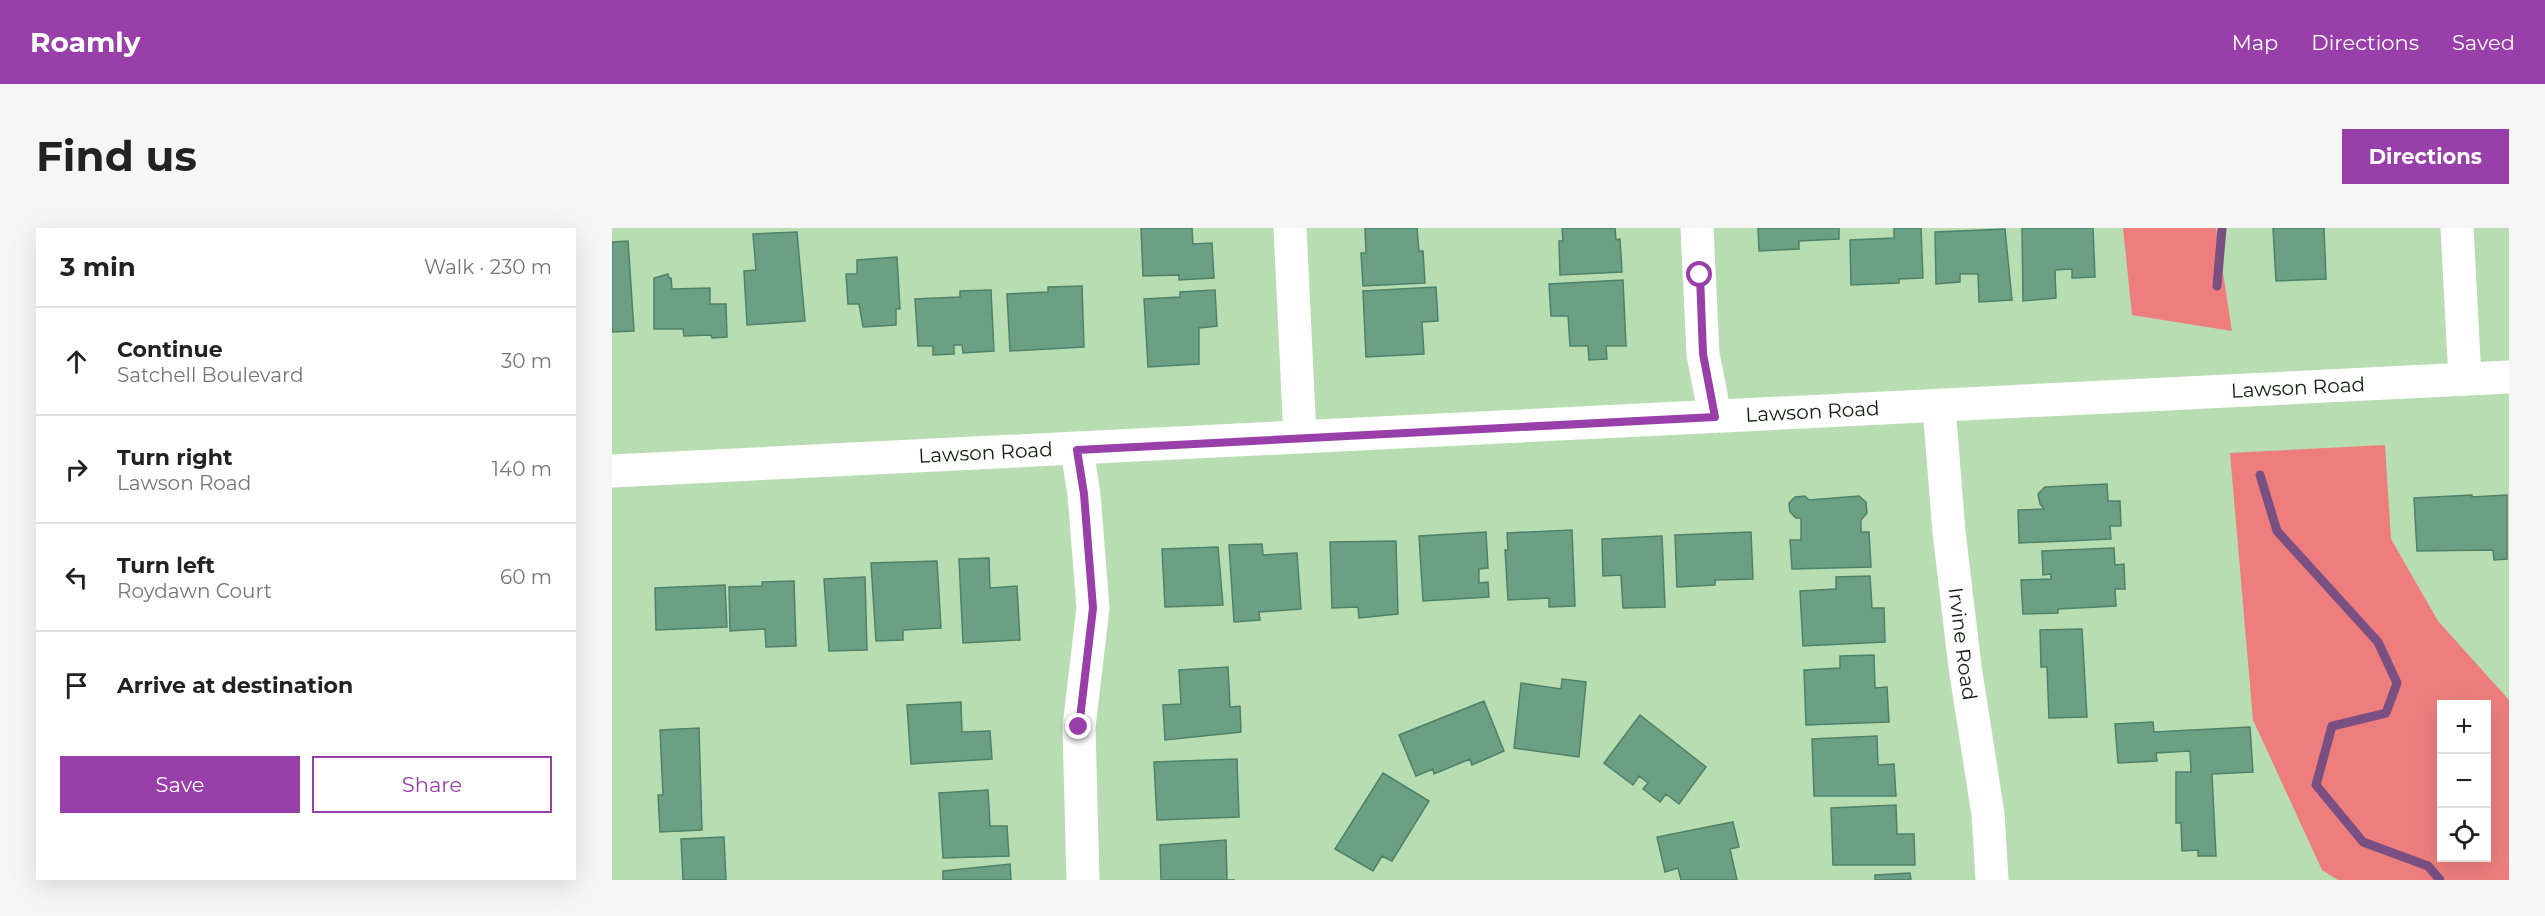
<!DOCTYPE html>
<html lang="en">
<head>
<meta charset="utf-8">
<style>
	:root { --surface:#fff; --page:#f6f6f6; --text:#222; --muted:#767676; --line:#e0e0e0; --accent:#993faa }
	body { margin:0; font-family:Montserrat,sans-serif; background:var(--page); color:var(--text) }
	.controls { position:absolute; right:18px; bottom:18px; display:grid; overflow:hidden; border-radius:0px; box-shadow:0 6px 24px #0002 }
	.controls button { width:54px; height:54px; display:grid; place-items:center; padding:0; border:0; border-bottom:2px solid var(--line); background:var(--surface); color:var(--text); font:30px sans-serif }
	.stop { position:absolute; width:18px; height:18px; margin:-14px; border:4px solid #993faa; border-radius:50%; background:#fff }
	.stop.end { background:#993faa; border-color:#fff; box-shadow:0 2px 6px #0008 }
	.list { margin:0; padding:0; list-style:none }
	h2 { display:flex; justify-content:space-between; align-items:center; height:78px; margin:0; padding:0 24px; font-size:26px }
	h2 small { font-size:20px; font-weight:400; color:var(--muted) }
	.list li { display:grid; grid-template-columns:39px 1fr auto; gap:18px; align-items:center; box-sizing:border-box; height:108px; padding:0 24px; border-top:2px solid var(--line) }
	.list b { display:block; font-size:22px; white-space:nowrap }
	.list p { margin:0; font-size:20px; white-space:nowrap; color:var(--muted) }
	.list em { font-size:20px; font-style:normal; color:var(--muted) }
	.actions { display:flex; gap:12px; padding:18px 24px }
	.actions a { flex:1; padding:14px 0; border:2px solid var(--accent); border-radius:0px; text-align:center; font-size:21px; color:var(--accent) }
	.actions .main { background:var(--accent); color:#fff }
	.icon { flex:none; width:33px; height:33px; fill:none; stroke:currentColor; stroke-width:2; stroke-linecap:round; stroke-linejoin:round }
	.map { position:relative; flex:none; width:1897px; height:652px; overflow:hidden; border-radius:0px }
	header { display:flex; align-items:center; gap:36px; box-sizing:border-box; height:84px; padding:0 30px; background:var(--accent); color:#fff }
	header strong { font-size:28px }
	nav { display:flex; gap:33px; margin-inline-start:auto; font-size:21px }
	.intro { display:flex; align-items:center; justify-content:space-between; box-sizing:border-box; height:144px; padding:0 36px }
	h1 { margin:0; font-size:42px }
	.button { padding:15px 27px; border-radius:0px; background:var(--accent); color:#fff; font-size:21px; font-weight:700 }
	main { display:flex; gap:36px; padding:0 36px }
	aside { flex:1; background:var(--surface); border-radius:0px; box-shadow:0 6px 24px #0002 }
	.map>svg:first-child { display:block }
	.forest { fill:#ee7e7e; fill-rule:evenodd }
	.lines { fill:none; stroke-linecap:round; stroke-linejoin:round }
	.stream { stroke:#7a4f82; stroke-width:9 }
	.building { fill:#6ba085; stroke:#4e8268; stroke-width:1.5 }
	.minor { stroke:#fff; stroke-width:33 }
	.route { stroke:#993faa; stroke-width:8 }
	.labels { text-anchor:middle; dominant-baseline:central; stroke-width:4.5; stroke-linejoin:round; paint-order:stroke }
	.street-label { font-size:20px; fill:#122010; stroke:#b9ddb2 }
</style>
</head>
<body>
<header>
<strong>Roamly</strong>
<nav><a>Map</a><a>Directions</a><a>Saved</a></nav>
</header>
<div class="intro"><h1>Find us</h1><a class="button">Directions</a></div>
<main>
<aside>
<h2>3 min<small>Walk · 230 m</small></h2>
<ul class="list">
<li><svg class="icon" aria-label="ahead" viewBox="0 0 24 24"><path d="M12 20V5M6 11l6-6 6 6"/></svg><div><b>Continue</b><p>Satchell Boulevard</p></div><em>30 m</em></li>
<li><svg class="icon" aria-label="right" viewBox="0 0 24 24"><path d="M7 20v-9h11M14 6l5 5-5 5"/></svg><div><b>Turn right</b><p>Lawson Road</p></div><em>140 m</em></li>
<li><svg class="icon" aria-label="left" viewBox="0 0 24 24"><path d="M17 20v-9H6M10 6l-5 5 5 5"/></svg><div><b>Turn left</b><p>Roydawn Court</p></div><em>60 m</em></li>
<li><svg class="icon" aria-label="arrive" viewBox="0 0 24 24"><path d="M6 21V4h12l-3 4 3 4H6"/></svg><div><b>Arrive at destination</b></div></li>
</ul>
<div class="actions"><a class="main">Save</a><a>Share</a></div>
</aside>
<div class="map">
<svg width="1897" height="652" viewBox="0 0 1897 652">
	<rect width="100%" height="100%" fill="#b9ddb2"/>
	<!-- forest -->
	<path class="forest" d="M 1511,0 L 1604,0 L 1620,103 L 1520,87 Z
		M 1773,217 L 1779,311 L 1826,393 L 1897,472 L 1897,652 L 1726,652 L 1710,642 L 1641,492 L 1618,225 ZM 1874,476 L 1874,630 L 1830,630 L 1830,476 Z"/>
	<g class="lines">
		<!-- stream -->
		<path class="stream" d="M 1605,58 L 1610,0
			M 1648,247 L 1665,303 L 1766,414 L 1785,455 L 1774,485 L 1720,498 L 1704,557 L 1751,614 L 1816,638 L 1828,652"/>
	</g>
	<!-- building -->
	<path class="building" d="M 529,0 L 580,0 L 581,16 L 600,15 L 602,50 L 567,52 L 567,47 L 531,48 Z
		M 753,0 L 805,0 L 807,23 L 811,23 L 813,55 L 751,58 L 749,25 L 754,25 Z
		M 950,0 L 1003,0 L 1004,12 L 1008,11 L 1010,44 L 948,47 L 947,13 L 951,13 Z
		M 1146,0 L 1227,0 L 1227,11 L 1187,13 L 1187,21 L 1147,23 Z
		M 1282,0 L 1309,0 L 1311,50 L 1287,51 L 1287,55 L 1239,57 L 1238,12 L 1282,10 Z
		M 1410,0 L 1481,0 L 1483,49 L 1460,50 L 1460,41 L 1443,42 L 1444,70 L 1411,73 Z
		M 1661,0 L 1712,0 L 1714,51 L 1664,53 Z
		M 1393,1 L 1400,72 L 1367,74 L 1366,46 L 1348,46 L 1348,54 L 1324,56 L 1323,4 Z
		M 185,4 L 193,93 L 135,97 L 132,43 L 144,42 L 141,6 Z
		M 16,13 L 22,103 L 0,104 L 0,14 Z
		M 285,29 L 288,81 L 284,81 L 284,97 L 251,99 L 247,76 L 236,76 L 234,46 L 245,46 L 245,32 Z
		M 56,46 L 57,50 L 59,50 L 60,61 L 98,60 L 98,76 L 114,76 L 115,109 L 100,110 L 99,107 L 72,108 L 71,101 L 42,101 L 42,50 Z
		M 1011,52 L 1014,118 L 994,118 L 995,131 L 977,132 L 976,118 L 958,118 L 956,88 L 939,88 L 937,56 Z
		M 470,58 L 472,119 L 398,123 L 395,66 L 436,64 L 436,59 Z
		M 824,59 L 826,93 L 810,94 L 812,126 L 754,129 L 751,63 Z
		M 379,62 L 382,123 L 351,125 L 350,117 L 342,117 L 342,126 L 321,127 L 321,118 L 306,118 L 303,71 L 348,69 L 348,63 Z
		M 603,62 L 605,98 L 587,100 L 587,136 L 536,139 L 532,71 L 568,69 L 568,64 Z
		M 1495,256 L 1496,273 L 1508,273 L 1509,298 L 1498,298 L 1499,311 L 1407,315 L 1406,282 L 1432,281 L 1428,276 L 1426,266 L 1433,259 Z
		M 1860,267 L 1860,269 L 1895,267 L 1895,331 L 1882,332 L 1881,322 L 1805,323 L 1802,270 Z
		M 1193,268 L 1197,272 L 1247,268 L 1254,274 L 1255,285 L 1249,292 L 1249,304 L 1257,304 L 1259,339 L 1180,341 L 1178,312 L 1189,312 L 1189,290 L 1184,290 L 1178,284 L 1177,275 L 1183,269 Z
		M 960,302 L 963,378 L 937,379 L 937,370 L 896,372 L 893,322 L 896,322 L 895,305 Z
		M 874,304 L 876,340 L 867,341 L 867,355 L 876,354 L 877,369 L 811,373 L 807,308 Z
		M 1139,304 L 1141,351 L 1103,352 L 1103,357 L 1065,359 L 1063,307 Z
		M 1050,308 L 1053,379 L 1011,380 L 1009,347 L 991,348 L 990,311 Z
		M 784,313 L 786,386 L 747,390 L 746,379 L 720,380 L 718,314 Z
		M 650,316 L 651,327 L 685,325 L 689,381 L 647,384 L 648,392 L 622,394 L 617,317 Z
		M 606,319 L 611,377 L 553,379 L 550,321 Z
		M 1502,320 L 1503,337 L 1512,336 L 1513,361 L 1503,361 L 1504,378 L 1446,381 L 1446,385 L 1411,386 L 1409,352 L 1439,351 L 1439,346 L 1431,347 L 1430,323 Z
		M 377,330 L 378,360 L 405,358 L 408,412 L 351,415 L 347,331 Z
		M 325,333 L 329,400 L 291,402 L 291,412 L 264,413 L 259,335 Z
		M 1258,348 L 1260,380 L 1272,380 L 1273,414 L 1191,418 L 1188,363 L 1224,361 L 1224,349 Z
		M 253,349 L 255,422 L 217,423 L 212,351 Z
		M 182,353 L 184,418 L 154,419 L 153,401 L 118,403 L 117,359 L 150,358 L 150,354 Z
		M 113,357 L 115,399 L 44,402 L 43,360 Z
		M 1470,401 L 1475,489 L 1437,490 L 1435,439 L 1429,439 L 1428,402 Z
		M 1262,427 L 1263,460 L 1275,459 L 1277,494 L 1194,497 L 1192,442 L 1228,440 L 1228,428 Z
		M 616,439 L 618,479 L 628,478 L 629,504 L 553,512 L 551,477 L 569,476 L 567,442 Z
		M 950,451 L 974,454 L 967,529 L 902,520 L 909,455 L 949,461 Z
		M 872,473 L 892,523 L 860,537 L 858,531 L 822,546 L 821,541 L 804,548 L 787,507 Z
		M 349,474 L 350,504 L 378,503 L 380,531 L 299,536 L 295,477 Z
		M 1028,487 L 1094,539 L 1067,576 L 1054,566 L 1048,574 L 1031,561 L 1036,555 L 1027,548 L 1021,557 L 992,535 Z
		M 1541,494 L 1542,504 L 1638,499 L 1641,544 L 1600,546 L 1604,628 L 1586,628 L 1586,622 L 1570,623 L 1569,595 L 1564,595 L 1564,544 L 1579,544 L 1578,523 L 1544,525 L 1545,533 L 1506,535 L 1503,496 Z
		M 87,500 L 90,602 L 48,604 L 46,567 L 51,567 L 48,502 Z
		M 1265,508 L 1266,537 L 1282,536 L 1284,568 L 1202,568 L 1200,511 Z
		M 625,531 L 627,589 L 545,592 L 542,534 Z
		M 771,545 L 817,573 L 780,633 L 770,628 L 761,643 L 723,621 Z
		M 376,562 L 378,598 L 395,598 L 397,628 L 331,630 L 327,565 Z
		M 1284,577 L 1285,606 L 1302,606 L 1303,637 L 1221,637 L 1219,580 Z
		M 1121,594 L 1127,619 L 1118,621 L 1125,652 L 1069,652 L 1066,640 L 1053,644 L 1045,609 Z
		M 112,609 L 114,652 L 71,652 L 69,611 Z
		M 614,612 L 615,652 L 623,652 L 549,652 L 548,617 Z
		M 398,636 L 399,652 L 331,652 L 331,643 Z
		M 1298,645 L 1299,652 L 1263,652 L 1263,647 Z"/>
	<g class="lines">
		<!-- minor -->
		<g class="minor">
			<path d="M 678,0 L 688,209"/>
			<path d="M 1085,0 L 1091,126 L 1103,188"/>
			<path d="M 1845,0 L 1853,151"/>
			<path id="s1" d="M 1327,179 L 1337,304 L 1353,439 L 1376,586 L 1380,652"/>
			<path d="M 465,222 L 472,266 L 481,380 L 467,499 L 471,652"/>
			<path id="s2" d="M 0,243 L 1897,149"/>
		</g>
	</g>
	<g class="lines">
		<!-- route -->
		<path class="route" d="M 467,499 L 481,380 L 472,266 L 465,222 L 1103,189 L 1091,126 L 1088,47"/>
	</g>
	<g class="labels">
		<!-- street labels -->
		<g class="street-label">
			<text stroke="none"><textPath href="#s2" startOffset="1688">Lawson Road</textPath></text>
			<text stroke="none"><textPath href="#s2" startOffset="1202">Lawson Road</textPath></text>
			<text stroke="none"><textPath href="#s2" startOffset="374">Lawson Road</textPath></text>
			<text stroke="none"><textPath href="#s1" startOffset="238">Irvine Road</textPath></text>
		</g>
	</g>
</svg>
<div class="controls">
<button>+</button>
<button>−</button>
<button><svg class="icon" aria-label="locate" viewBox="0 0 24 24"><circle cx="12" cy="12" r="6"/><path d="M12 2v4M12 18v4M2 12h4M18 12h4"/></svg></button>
</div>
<div class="stop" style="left:1088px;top:47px"></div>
<div class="stop end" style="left:467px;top:499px"></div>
</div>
</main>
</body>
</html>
